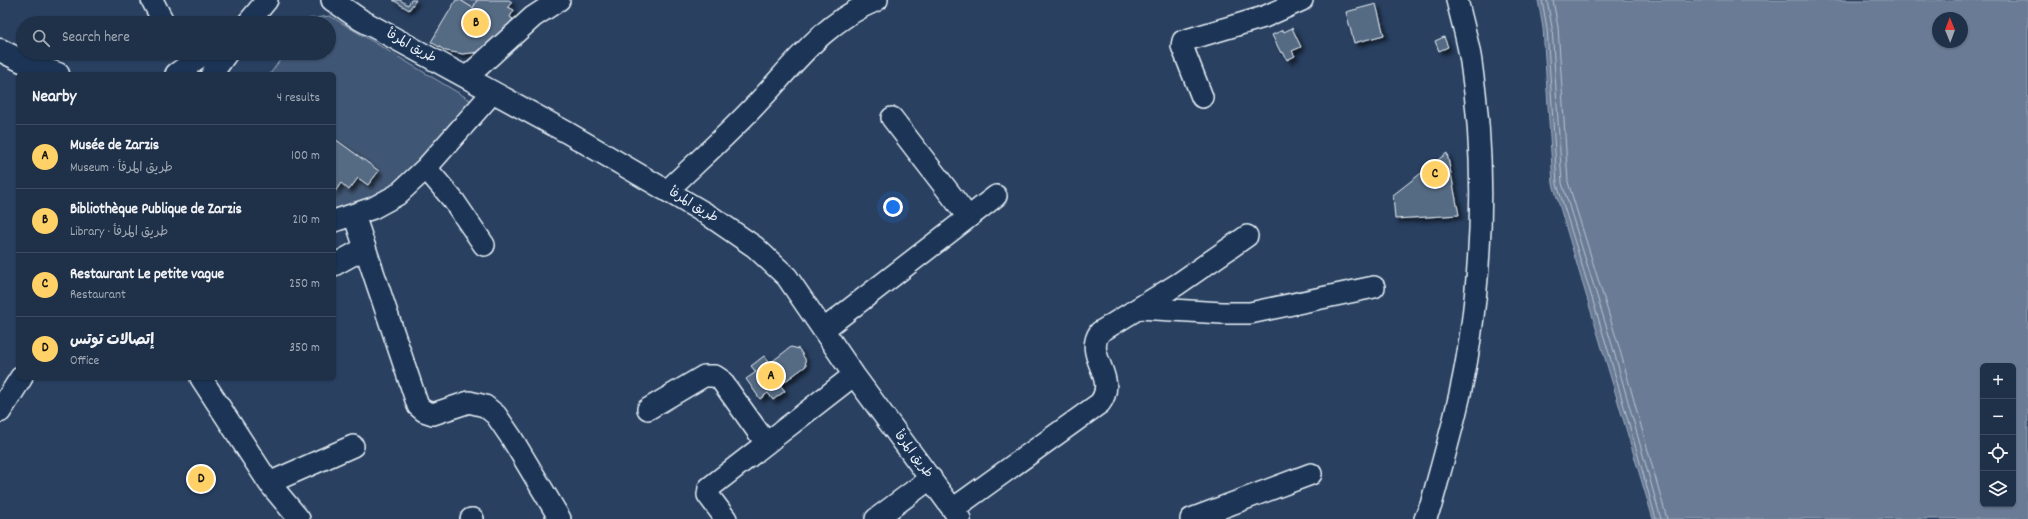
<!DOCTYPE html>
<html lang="en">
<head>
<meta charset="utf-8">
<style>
	:root { --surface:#1f3049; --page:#273850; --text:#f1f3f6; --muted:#a1a9b4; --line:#3c4b61; --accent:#ffd166 }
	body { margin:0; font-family:Dekko,"Playpen Sans Arabic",sans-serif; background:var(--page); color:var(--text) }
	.controls { position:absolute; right:12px; bottom:12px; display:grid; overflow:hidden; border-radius:6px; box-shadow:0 1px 3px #0004 }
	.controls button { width:36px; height:36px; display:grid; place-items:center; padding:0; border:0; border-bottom:1px solid var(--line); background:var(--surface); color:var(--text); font:20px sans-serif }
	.compass { position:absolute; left:1932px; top:12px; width:36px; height:36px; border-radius:50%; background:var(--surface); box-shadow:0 1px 3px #0004; rotate:359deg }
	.you { position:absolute; left:893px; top:207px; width:14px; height:14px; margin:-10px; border:3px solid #fff; border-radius:50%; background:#1a73e8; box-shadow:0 0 0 6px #1a73e833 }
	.badge { display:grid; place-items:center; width:26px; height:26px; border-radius:50%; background:var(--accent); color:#111; font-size:13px; font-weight:700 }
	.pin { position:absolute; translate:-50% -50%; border:2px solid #fff; box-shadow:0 1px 4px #0006 }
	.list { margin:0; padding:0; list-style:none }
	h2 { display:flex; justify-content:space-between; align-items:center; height:52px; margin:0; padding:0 16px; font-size:17px }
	h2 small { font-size:13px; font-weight:400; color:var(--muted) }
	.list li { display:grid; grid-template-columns:26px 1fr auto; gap:12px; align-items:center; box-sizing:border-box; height:64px; padding:0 16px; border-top:1px solid var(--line) }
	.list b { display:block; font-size:15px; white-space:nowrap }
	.list p { margin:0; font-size:13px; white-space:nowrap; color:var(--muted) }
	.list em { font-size:13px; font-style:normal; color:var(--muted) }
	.icon { flex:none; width:22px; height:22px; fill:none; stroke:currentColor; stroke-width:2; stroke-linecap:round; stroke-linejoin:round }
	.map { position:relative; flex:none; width:2028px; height:519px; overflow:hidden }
	.search { position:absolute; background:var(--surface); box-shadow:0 1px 3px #0004; left:16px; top:16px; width:320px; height:44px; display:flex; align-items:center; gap:10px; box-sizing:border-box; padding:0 14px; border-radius:22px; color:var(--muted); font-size:15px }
	.panel { position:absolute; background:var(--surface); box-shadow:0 1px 3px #0004; left:16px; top:72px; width:320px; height:308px; border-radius:6px }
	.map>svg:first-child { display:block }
	.green { fill:#415774; stroke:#94a4b6 }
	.water { fill:#6b7c95; stroke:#9dabbd; fill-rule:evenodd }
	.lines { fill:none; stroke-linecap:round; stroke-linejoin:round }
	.shore { stroke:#b6c2d0; stroke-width:1 }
	.building { fill:#556a83; stroke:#e8f1f8; filter:url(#shadow) }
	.minor-casing { stroke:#e8f1f8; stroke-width:24 }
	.major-casing { stroke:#e8f1f8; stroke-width:25 }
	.minor { stroke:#1d3557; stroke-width:21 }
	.major { stroke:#1d3557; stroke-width:22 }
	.labels { text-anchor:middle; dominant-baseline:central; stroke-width:3.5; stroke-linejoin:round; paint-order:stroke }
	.street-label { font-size:13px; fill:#e8f1f8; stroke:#1d3557 }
</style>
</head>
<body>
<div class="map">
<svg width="2028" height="519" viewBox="0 0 2028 519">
	<defs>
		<filter id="shadow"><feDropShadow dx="3.5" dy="3.5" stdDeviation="2" flood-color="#0009"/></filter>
	</defs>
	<rect width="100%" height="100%" fill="#294061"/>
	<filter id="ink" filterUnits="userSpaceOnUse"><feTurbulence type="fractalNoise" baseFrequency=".025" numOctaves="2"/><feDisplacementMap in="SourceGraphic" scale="8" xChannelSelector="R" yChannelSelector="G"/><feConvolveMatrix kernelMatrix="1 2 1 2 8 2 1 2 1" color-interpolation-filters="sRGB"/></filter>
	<g filter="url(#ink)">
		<!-- green -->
		<path class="green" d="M 460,0 L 477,0 L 473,8 Z
			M 330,16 L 472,101 L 392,189 L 334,213 L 334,74 L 270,74 L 285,53 L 329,53 L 329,23 L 305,23 L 308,19 Z"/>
		<!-- water -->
		<path class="water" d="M 1538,0 L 2028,0 L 2028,519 L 1653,519 L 1553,184 L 1543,28 ZM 1938,18 L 1962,18 L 1962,42 L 1938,42 ZM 1983,366 L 2013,366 L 2013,504 L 1983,504 Z"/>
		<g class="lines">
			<!-- shore -->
			<path class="shore" d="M 1542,0 L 1547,28 L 1557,184 L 1608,350 L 1656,519
				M 1547,0 L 1552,27 L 1562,183 L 1613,348 L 1661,519
				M 1553,0 L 1558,27 L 1568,182 L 1619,347 L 1667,519"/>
		</g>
		<!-- building -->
		<path class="building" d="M 393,0 L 400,0 L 408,5 L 411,0 L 416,0 L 409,10 Z
			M 456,0 L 460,0 L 473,8 L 477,0 L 509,0 L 512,2 L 508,7 L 514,10 L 510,17 L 513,19 L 507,29 L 504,27 L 495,41 L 480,52 L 463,54 L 446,51 L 431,42 Z
			M 1376,4 L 1384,35 L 1354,43 L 1346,12 Z
			M 1292,28 L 1301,47 L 1292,51 L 1295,56 L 1287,60 L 1283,52 L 1281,53 L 1272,35 L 1283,30 L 1284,32 Z
			M 1444,37 L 1448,47 L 1439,51 L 1435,41 Z
			M 335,139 L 379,171 L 368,185 L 358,178 L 349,190 L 341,183 L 334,193 Z
			M 1447,153 L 1459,215 L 1395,219 L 1393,195 Z
			M 791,347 L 799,349 L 805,359 L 806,366 L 780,385 L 785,391 L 773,400 L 768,393 L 760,399 L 746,379 L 756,372 L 751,366 L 764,356 L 770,363 Z"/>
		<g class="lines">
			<defs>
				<path id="minor" d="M 152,0 L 164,23
					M 332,0 L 361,20 L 568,133 L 710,216 L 755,247 L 787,277 L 854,375 L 960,519
					M 248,23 L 267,0
					M 176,74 L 205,53
					M 212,74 L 227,53
					M 467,77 L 533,17 L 559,0
					M 1202,97 L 1182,46 L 1183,41 L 1264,17 L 1302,0
					M 892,118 L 968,217
					M 426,168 L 454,201 L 484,245
					M 667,191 C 699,160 733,130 763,97 C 798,59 826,21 877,0
					M 354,215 L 418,406 L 424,411 L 433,414 L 469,402 L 485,406 L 496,415 L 511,437 L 560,519
					M 334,221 L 373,208 L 397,195 L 426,168 L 493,92
					M 334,265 L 365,248
					M 1139,308 L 1222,313 L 1250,313 L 1374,287
					M 823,330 L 996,196
					M 201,378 L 269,483 L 299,519
					M 648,409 L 704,376 L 715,376 L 721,380 L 766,443
					M 269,483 L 353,446
					M 953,509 L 1100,403 C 1119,377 1083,356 1100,332 L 1178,284 L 1247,236
					M 471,519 L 473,519
					M 726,519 L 708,495 L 709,488 L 854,375
					M 876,519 L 931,478
					M 1191,519 L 1311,474
					M 1425,519 L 1431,505 C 1445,453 1461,400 1469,346 C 1483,253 1485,155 1471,62 C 1468,41 1462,21 1457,0"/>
				<path id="major" d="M 0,50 L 26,63 L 58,74
					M 178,74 L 186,74
					M 0,411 L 21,378"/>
			</defs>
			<!-- minor casing -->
			<use href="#minor" class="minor-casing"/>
			<!-- major casing -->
			<use href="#major" class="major-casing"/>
			<!-- minor -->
			<use href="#minor" class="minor"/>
			<!-- major -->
			<use href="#major" class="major"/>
		</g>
	</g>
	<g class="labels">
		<!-- street labels -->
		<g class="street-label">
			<text transform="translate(411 47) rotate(29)">طريق المرفأ</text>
			<text transform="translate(693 206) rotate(31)">طريق المرفأ</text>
			<text transform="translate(913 455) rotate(53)">طريق المرفأ</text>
		</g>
	</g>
</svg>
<div class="controls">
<button>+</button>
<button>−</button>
<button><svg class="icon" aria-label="locate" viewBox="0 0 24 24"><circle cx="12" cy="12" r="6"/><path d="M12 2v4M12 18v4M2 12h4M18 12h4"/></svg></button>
<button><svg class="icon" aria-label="layers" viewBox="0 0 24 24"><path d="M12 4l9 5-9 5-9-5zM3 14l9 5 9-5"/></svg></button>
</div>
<svg class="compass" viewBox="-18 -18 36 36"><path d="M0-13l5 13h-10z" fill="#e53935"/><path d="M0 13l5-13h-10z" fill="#a1a9b4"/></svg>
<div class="you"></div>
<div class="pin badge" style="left:771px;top:376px">A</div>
<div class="pin badge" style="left:476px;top:23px">B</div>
<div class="pin badge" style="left:1435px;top:174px">C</div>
<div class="pin badge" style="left:201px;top:479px">D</div>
<div class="search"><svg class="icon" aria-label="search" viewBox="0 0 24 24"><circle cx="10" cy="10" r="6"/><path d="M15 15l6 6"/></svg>Search here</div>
<section class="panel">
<h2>Nearby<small>4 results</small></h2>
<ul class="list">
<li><span class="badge">A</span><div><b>Musée de Zarzis</b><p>Museum · طريق المرفأ</p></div><em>100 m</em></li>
<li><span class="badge">B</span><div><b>Bibliothèque Publique de Zarzis</b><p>Library · طريق المرفأ</p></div><em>210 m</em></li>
<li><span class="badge">C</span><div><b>Restaurant Le petite vague</b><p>Restaurant</p></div><em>250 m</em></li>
<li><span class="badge">D</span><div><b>إتصالات توتس</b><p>Office</p></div><em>350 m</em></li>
</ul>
</section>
</div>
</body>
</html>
